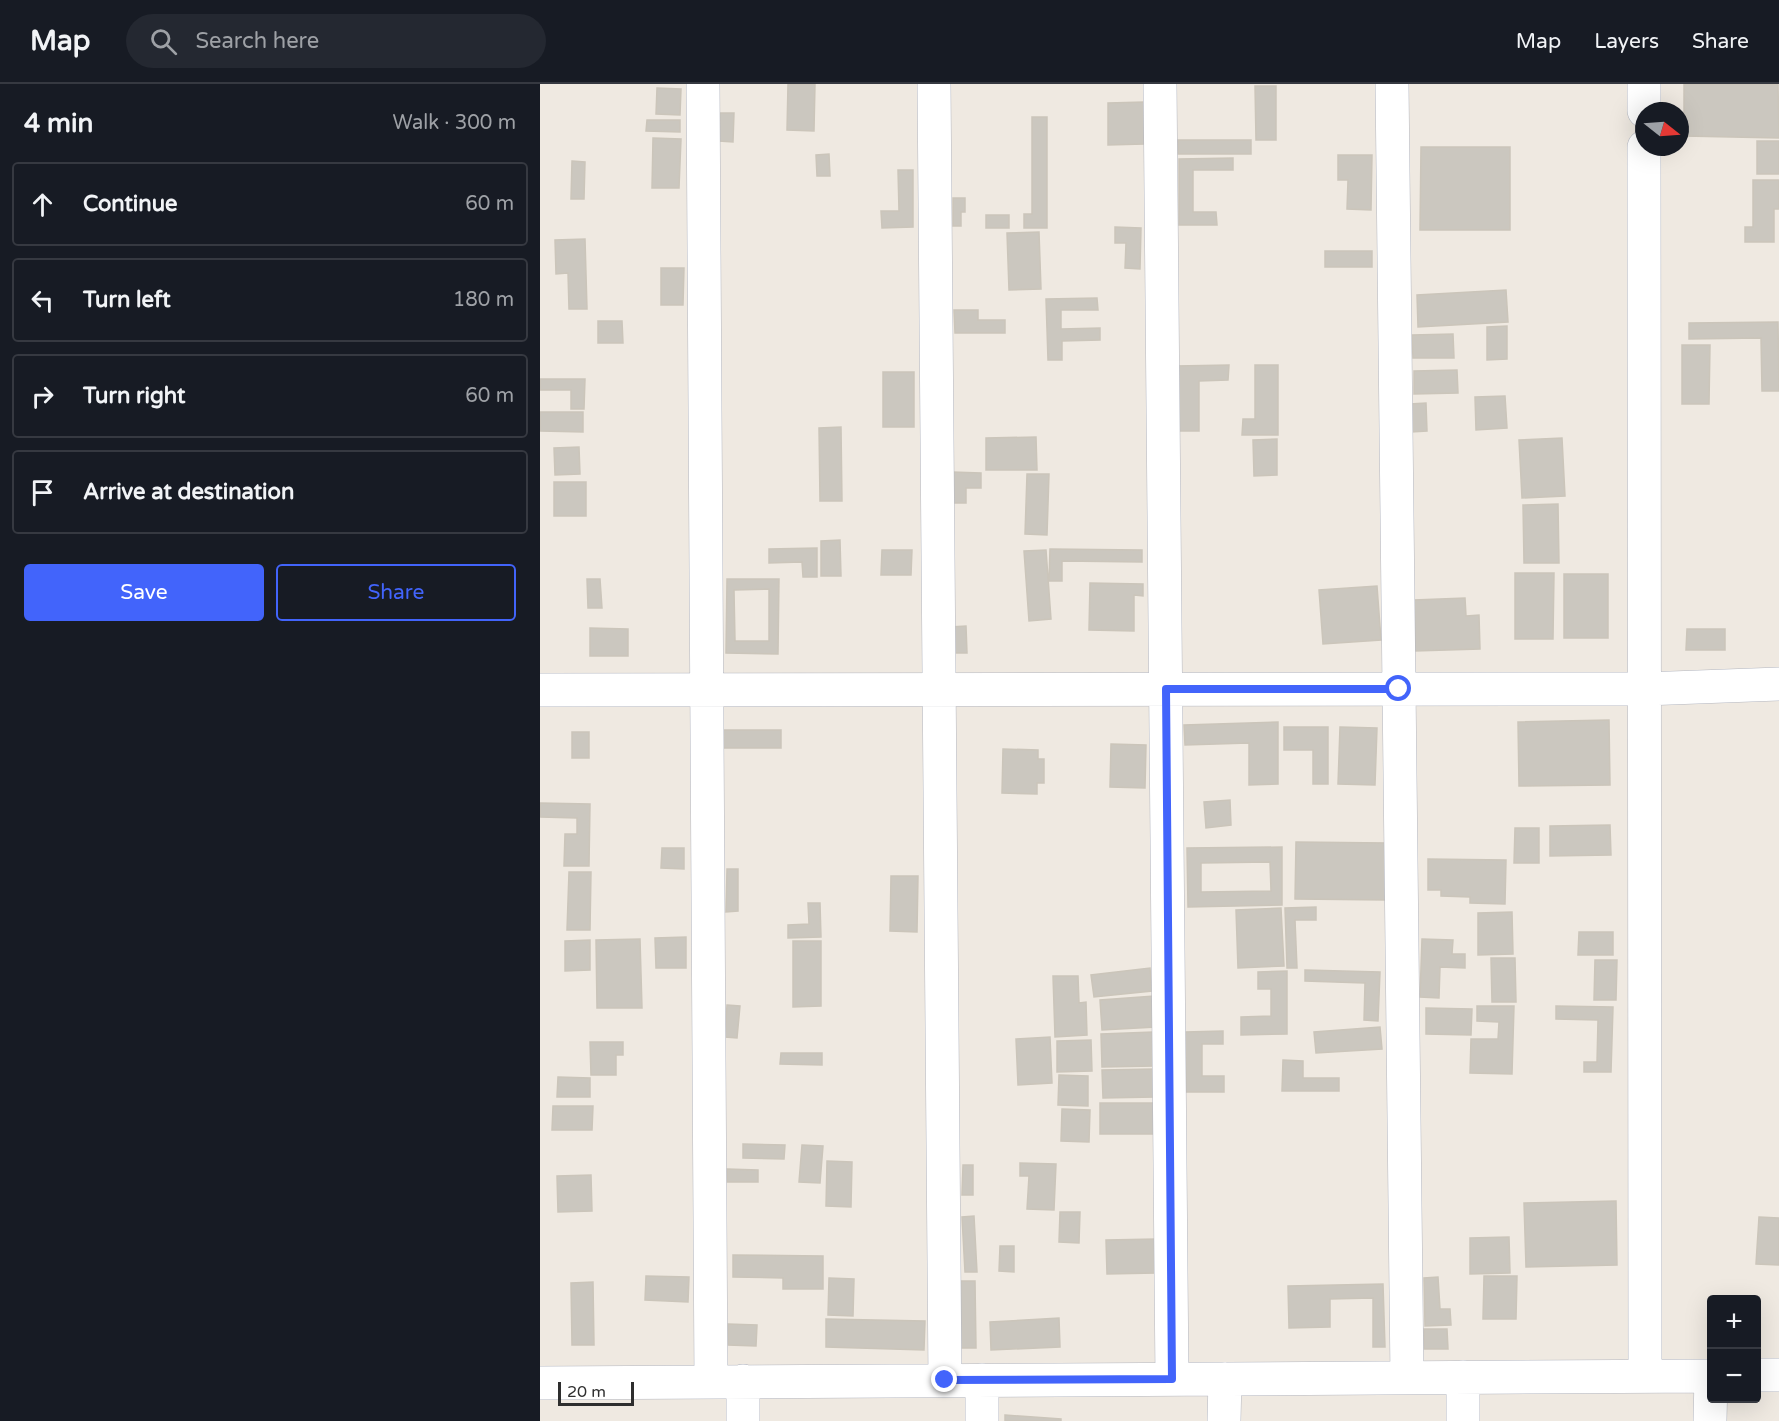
<!DOCTYPE html>
<html lang="en">
<head>
<meta charset="utf-8">
<style>
	:root { --surface:#171b24; --page:#242831; --text:#f1f3f6; --muted:#9ea1a6; --line:#363941; --accent:#4264fb }
	body { margin:0; font-family:"Varela Round",sans-serif; background:var(--page); color:var(--text) }
	.controls { position:absolute; right:18px; bottom:18px; display:grid; overflow:hidden; border-radius:6px; box-shadow:0 6px 24px #0002 }
	.controls button { width:54px; height:54px; display:grid; place-items:center; padding:0; border:0; border-bottom:2px solid var(--line); background:var(--surface); color:var(--text); font:30px sans-serif }
	.compass { position:absolute; left:1095px; top:18px; width:54px; height:54px; border-radius:50%; background:var(--surface); box-shadow:0 6px 24px #0002; rotate:107deg }
	.scale { position:absolute; left:18px; bottom:15px; width:76px; box-sizing:border-box; padding-left:6px; border:3px solid #2e2e2e; border-top:0; font-size:16px; line-height:21px; white-space:nowrap; color:#2e2e2e; -webkit-text-stroke:4px #fff; paint-order:stroke }
	.stop { position:absolute; width:18px; height:18px; margin:-14px; border:4px solid #4264fb; border-radius:50%; background:#fff }
	.stop.end { background:#4264fb; border-color:#fff; box-shadow:0 2px 6px #0008 }
	.list { margin:0; padding:0; list-style:none }
	h2 { display:flex; justify-content:space-between; align-items:center; height:78px; margin:0; padding:0 24px; font-size:26px }
	h2 small { font-size:20px; font-weight:400; color:var(--muted) }
	.list li { display:grid; grid-template-columns:39px 1fr auto; gap:18px; align-items:center; box-sizing:border-box; height:84px; margin:0 12px 12px; padding:0 12px; border:2px solid var(--line); border-radius:6px }
	.list b { display:block; font-size:22px; white-space:nowrap }
	.list em { font-size:20px; font-style:normal; color:var(--muted) }
	.actions { display:flex; gap:12px; padding:18px 24px }
	.actions a { flex:1; padding:14px 0; border:2px solid var(--accent); border-radius:6px; text-align:center; font-size:21px; color:var(--accent) }
	.actions .main { background:var(--accent); color:#fff }
	.icon { flex:none; width:33px; height:33px; fill:none; stroke:currentColor; stroke-width:2; stroke-linecap:round; stroke-linejoin:round }
	.map { position:relative; flex:none; width:1239px; height:1337px; overflow:hidden }
	header { display:flex; align-items:center; gap:36px; box-sizing:border-box; height:84px; padding:0 30px; background:var(--surface); border-bottom:2px solid var(--line) }
	header strong { font-size:28px }
	nav { display:flex; gap:33px; margin-inline-start:auto; font-size:21px }
	.search { width:420px; height:54px; background:var(--page); display:flex; align-items:center; gap:15px; box-sizing:border-box; padding:0 21px; border-radius:33px; color:var(--muted); font-size:22px }
	main { display:flex }
	aside { flex:1; background:var(--surface) }
	.map>svg:first-child { display:block }
	.building { fill:#cbc7bf; stroke:#cbc5ba; stroke-width:1.5; fill-rule:evenodd }
	.lines { fill:none; stroke-linecap:round; stroke-linejoin:round }
	.minor-casing { stroke:#b4b7c1; stroke-width:34 }
	.minor { stroke:#fff; stroke-width:33 }
	.route { stroke:#4264fb; stroke-width:8 }
</style>
</head>
<body>
<header>
<strong>Map</strong>
<div class="search"><svg class="icon" aria-label="search" viewBox="0 0 24 24"><circle cx="10" cy="10" r="6"/><path d="M15 15l6 6"/></svg>Search here</div>
<nav><a>Map</a><a>Layers</a><a>Share</a></nav>
</header>
<main>
<aside>
<h2>4 min<small>Walk · 300 m</small></h2>
<ul class="list">
<li><svg class="icon" aria-label="ahead" viewBox="0 0 24 24"><path d="M12 20V5M6 11l6-6 6 6"/></svg><div><b>Continue</b></div><em>60 m</em></li>
<li><svg class="icon" aria-label="left" viewBox="0 0 24 24"><path d="M17 20v-9H6M10 6l-5 5 5 5"/></svg><div><b>Turn left</b></div><em>180 m</em></li>
<li><svg class="icon" aria-label="right" viewBox="0 0 24 24"><path d="M7 20v-9h11M14 6l5 5-5 5"/></svg><div><b>Turn right</b></div><em>60 m</em></li>
<li><svg class="icon" aria-label="arrive" viewBox="0 0 24 24"><path d="M6 21V4h12l-3 4 3 4H6"/></svg><div><b>Arrive at destination</b></div></li>
</ul>
<div class="actions"><a class="main">Save</a><a>Share</a></div>
</aside>
<div class="map">
<svg width="1239" height="1337" viewBox="0 0 1239 1337">
	<rect width="100%" height="100%" fill="#efe9e1"/>
	<!-- building -->
	<path class="building" d="M 248,0 L 275,0 L 274,47 L 247,46 Z
		M 1144,0 L 1238,0 L 1239,54 L 1144,52 Z
		M 715,2 L 736,2 L 736,56 L 716,56 Z
		M 117,4 L 141,5 L 140,31 L 116,30 Z
		M 604,18 L 604,60 L 568,61 L 568,19 Z
		M 180,29 L 194,29 L 193,58 L 179,57 Z
		M 492,33 L 507,33 L 507,144 L 484,144 L 484,130 L 492,130 Z
		M 107,36 L 140,36 L 140,48 L 106,47 Z
		M 113,54 L 141,55 L 139,104 L 112,104 Z
		M 638,56 L 711,56 L 711,70 L 638,70 Z
		M 1217,57 L 1239,57 L 1239,90 L 1217,90 Z
		M 881,63 L 970,63 L 970,146 L 880,146 Z
		M 289,70 L 290,92 L 277,92 L 276,71 Z
		M 798,71 L 832,71 L 831,126 L 807,125 L 808,96 L 798,96 Z
		M 693,74 L 693,86 L 653,86 L 653,128 L 676,128 L 677,141 L 639,141 L 639,75 Z
		M 32,77 L 45,78 L 44,115 L 31,115 Z
		M 358,86 L 373,86 L 373,143 L 342,144 L 341,127 L 359,127 Z
		M 1213,96 L 1239,96 L 1239,125 L 1234,125 L 1234,158 L 1205,158 L 1205,143 L 1213,143 Z
		M 413,114 L 425,114 L 425,128 L 421,128 L 421,142 L 413,142 Z
		M 446,131 L 469,131 L 469,144 L 446,144 Z
		M 575,143 L 601,144 L 600,185 L 585,184 L 586,159 L 575,159 Z
		M 499,148 L 501,205 L 469,206 L 467,149 Z
		M 45,155 L 47,225 L 29,225 L 28,189 L 16,190 L 15,156 Z
		M 785,167 L 832,167 L 832,183 L 785,183 Z
		M 121,184 L 144,184 L 143,221 L 121,221 Z
		M 966,206 L 968,238 L 878,243 L 877,211 Z
		M 557,214 L 558,226 L 521,226 L 521,245 L 560,244 L 560,256 L 522,257 L 522,276 L 508,276 L 506,215 Z
		M 414,226 L 438,226 L 438,236 L 465,236 L 465,249 L 415,249 Z
		M 58,237 L 82,237 L 83,259 L 58,259 Z
		M 1238,238 L 1239,307 L 1222,307 L 1221,254 L 1149,255 L 1149,239 Z
		M 967,242 L 967,275 L 947,276 L 947,243 Z
		M 913,250 L 914,274 L 873,274 L 872,251 Z
		M 1142,261 L 1170,261 L 1169,320 L 1142,320 Z
		M 689,281 L 688,296 L 659,297 L 659,347 L 637,347 L 636,282 Z
		M 715,281 L 738,281 L 738,351 L 702,351 L 703,335 L 715,335 Z
		M 917,286 L 918,309 L 874,310 L 874,287 Z
		M 343,288 L 374,288 L 374,343 L 343,343 Z
		M 0,295 L 45,295 L 44,325 L 31,325 L 31,306 L 0,306 Z
		M 965,312 L 967,344 L 936,346 L 935,313 Z
		M 886,319 L 887,347 L 871,348 L 870,320 Z
		M 0,328 L 43,328 L 43,348 L 0,347 Z
		M 301,343 L 302,417 L 280,417 L 279,344 Z
		M 496,353 L 497,386 L 446,386 L 446,354 Z
		M 1022,354 L 1025,412 L 982,414 L 979,356 Z
		M 737,355 L 737,391 L 714,392 L 713,356 Z
		M 39,363 L 40,390 L 15,391 L 14,364 Z
		M 412,388 L 441,389 L 441,404 L 426,404 L 426,419 L 411,419 Z
		M 487,390 L 509,390 L 507,451 L 485,450 Z
		M 14,398 L 46,398 L 46,432 L 14,432 Z
		M 1018,420 L 1019,479 L 984,479 L 983,421 Z
		M 300,456 L 301,492 L 281,492 L 281,457 Z
		M 277,464 L 277,493 L 263,493 L 262,478 L 229,479 L 229,465 Z
		M 510,465 L 602,466 L 602,478 L 522,477 L 522,497 L 509,497 Z
		M 342,466 L 372,466 L 371,491 L 341,491 Z
		M 506,466 L 511,535 L 489,537 L 484,467 Z
		M 975,489 L 1014,489 L 1013,555 L 975,555 Z
		M 1024,490 L 1068,490 L 1068,554 L 1024,554 Z
		M 47,495 L 60,495 L 62,524 L 48,524 Z
		M 187,495 L 239,495 L 238,570 L 186,569 ZM 229,505 L 229,557 L 195,557 L 194,506 Z
		M 550,499 L 603,500 L 603,512 L 594,511 L 594,547 L 549,546 Z
		M 837,502 L 841,556 L 783,560 L 779,506 Z
		M 925,514 L 926,532 L 939,531 L 940,565 L 875,567 L 874,516 Z
		M 426,542 L 427,569 L 411,569 L 410,543 Z
		M 50,544 L 88,545 L 88,572 L 50,572 Z
		M 1147,545 L 1185,545 L 1185,566 L 1146,566 Z
		M 1069,636 L 1070,701 L 979,702 L 978,638 Z
		M 738,638 L 738,700 L 709,701 L 709,659 L 645,661 L 644,641 Z
		M 744,643 L 788,643 L 788,700 L 773,700 L 773,666 L 744,666 Z
		M 800,643 L 837,644 L 835,701 L 798,700 Z
		M 182,646 L 241,646 L 241,664 L 182,664 Z
		M 32,648 L 49,648 L 49,674 L 32,674 Z
		M 571,660 L 606,661 L 605,704 L 570,703 Z
		M 463,665 L 498,666 L 498,675 L 504,675 L 504,699 L 497,699 L 497,710 L 462,709 Z
		M 690,716 L 691,741 L 666,744 L 664,718 Z
		M 0,719 L 50,720 L 49,782 L 24,782 L 25,750 L 37,750 L 37,734 L 0,733 Z
		M 1070,741 L 1071,771 L 1010,772 L 1010,742 Z
		M 975,744 L 999,744 L 999,779 L 974,779 Z
		M 756,758 L 847,759 L 846,816 L 755,815 Z
		M 742,763 L 742,821 L 648,823 L 647,764 ZM 730,778 L 731,807 L 661,808 L 661,779 Z
		M 122,764 L 144,764 L 144,785 L 121,784 Z
		M 888,775 L 966,776 L 965,820 L 930,819 L 930,813 L 901,812 L 901,806 L 888,806 Z
		M 187,785 L 198,785 L 198,827 L 186,828 Z
		M 29,788 L 51,788 L 50,846 L 27,846 Z
		M 351,792 L 378,792 L 377,848 L 350,847 Z
		M 268,819 L 280,819 L 281,853 L 248,854 L 248,841 L 269,840 Z
		M 776,823 L 776,836 L 755,836 L 757,884 L 747,884 L 745,824 Z
		M 741,824 L 744,882 L 698,884 L 696,826 Z
		M 972,828 L 973,870 L 938,871 L 938,829 Z
		M 1039,848 L 1073,848 L 1073,871 L 1038,871 Z
		M 146,853 L 146,884 L 116,884 L 115,854 Z
		M 100,855 L 102,924 L 57,924 L 56,856 Z
		M 882,855 L 913,856 L 912,870 L 925,870 L 925,884 L 900,883 L 899,914 L 880,913 Z
		M 50,856 L 50,886 L 25,887 L 25,857 Z
		M 253,857 L 281,857 L 281,922 L 253,923 Z
		M 951,874 L 975,874 L 976,918 L 952,918 Z
		M 1055,876 L 1077,876 L 1076,916 L 1054,916 Z
		M 610,884 L 612,907 L 554,913 L 551,891 Z
		M 765,886 L 840,888 L 838,937 L 824,936 L 825,899 L 765,897 Z
		M 747,887 L 747,950 L 701,951 L 701,933 L 731,932 L 731,905 L 718,905 L 718,888 Z
		M 513,892 L 538,892 L 539,919 L 546,918 L 547,951 L 515,953 Z
		M 614,912 L 616,943 L 562,946 L 560,916 Z
		M 187,921 L 200,922 L 197,954 L 185,953 Z
		M 937,922 L 974,922 L 972,990 L 930,989 L 931,955 L 958,955 L 959,938 L 937,937 Z
		M 1016,922 L 1073,923 L 1071,988 L 1044,988 L 1044,978 L 1057,978 L 1058,936 L 1016,935 Z
		M 886,924 L 932,925 L 931,951 L 886,950 Z
		M 840,943 L 842,965 L 776,969 L 774,948 Z
		M 683,947 L 683,960 L 662,960 L 662,992 L 684,992 L 684,1008 L 646,1008 L 645,948 Z
		M 613,948 L 614,982 L 562,983 L 561,950 Z
		M 510,953 L 512,999 L 478,1001 L 476,955 Z
		M 551,956 L 552,987 L 517,988 L 517,957 Z
		M 50,958 L 83,958 L 83,971 L 76,971 L 76,991 L 51,991 Z
		M 241,969 L 282,969 L 282,981 L 240,980 Z
		M 743,976 L 763,977 L 763,994 L 799,994 L 799,1007 L 742,1007 Z
		M 614,985 L 615,1013 L 563,1014 L 562,986 Z
		M 519,991 L 548,992 L 548,1022 L 518,1021 Z
		M 18,993 L 50,994 L 50,1013 L 17,1013 Z
		M 560,1019 L 617,1019 L 617,1050 L 560,1050 Z
		M 13,1022 L 53,1022 L 52,1046 L 12,1046 Z
		M 522,1025 L 550,1026 L 549,1058 L 521,1057 Z
		M 203,1060 L 245,1061 L 244,1075 L 203,1074 Z
		M 262,1061 L 283,1062 L 280,1099 L 259,1098 Z
		M 287,1077 L 312,1078 L 311,1123 L 286,1122 Z
		M 480,1079 L 516,1080 L 514,1126 L 487,1125 L 489,1092 L 480,1092 Z
		M 423,1081 L 433,1081 L 433,1111 L 422,1111 Z
		M 187,1085 L 218,1086 L 218,1098 L 187,1098 Z
		M 51,1091 L 52,1127 L 18,1128 L 17,1092 Z
		M 1076,1117 L 1077,1181 L 986,1183 L 984,1119 Z
		M 520,1128 L 540,1128 L 539,1159 L 519,1158 Z
		M 434,1132 L 437,1188 L 425,1188 L 422,1133 Z
		M 1219,1133 L 1239,1134 L 1239,1181 L 1216,1180 Z
		M 969,1153 L 970,1189 L 930,1190 L 930,1154 Z
		M 616,1155 L 616,1189 L 567,1190 L 566,1156 Z
		M 460,1162 L 474,1162 L 474,1188 L 459,1187 Z
		M 193,1171 L 283,1172 L 283,1205 L 243,1205 L 243,1194 L 193,1193 Z
		M 106,1192 L 149,1193 L 148,1218 L 105,1216 Z
		M 944,1192 L 977,1192 L 976,1235 L 943,1235 Z
		M 898,1193 L 900,1225 L 910,1225 L 911,1241 L 885,1242 L 884,1194 Z
		M 289,1194 L 314,1195 L 313,1232 L 288,1231 Z
		M 418,1197 L 435,1197 L 436,1264 L 420,1264 Z
		M 53,1198 L 54,1261 L 32,1261 L 31,1199 Z
		M 843,1200 L 845,1263 L 833,1263 L 833,1214 L 790,1215 L 790,1243 L 749,1244 L 748,1202 Z
		M 519,1234 L 520,1263 L 451,1266 L 450,1238 Z
		M 286,1235 L 385,1237 L 384,1266 L 286,1263 Z
		M 188,1240 L 217,1241 L 216,1262 L 188,1261 Z
		M 884,1245 L 907,1245 L 908,1265 L 884,1265 Z
		M 465,1331 L 521,1335 L 521,1337 L 465,1337 Z"/>
	<g class="lines">
		<defs>
			<path id="minor" d="M 163,0 L 171,1298
				M 394,0 L 405,1296
				M 620,0 L 632,1295
				M 852,0 L 867,1293
				M 1104,0 L 1104,27
				M 1104,63 L 1105,1292
				M 0,606 L 1104,605 L 1239,600
				M 1216,1291 L 1239,1291
				M 0,1299 L 1172,1292
				M 203,1337 L 203,1297
				M 442,1337 L 442,1296
				M 684,1337 L 685,1295
				M 923,1337 L 923,1293
				M 1170,1337 L 1171,1292"/>
		</defs>
		<!-- minor casing -->
		<use href="#minor" class="minor-casing"/>
		<!-- minor -->
		<use href="#minor" class="minor"/>
	</g>
	<g class="lines">
		<!-- route -->
		<path class="route" d="M 405,1296 L 632,1295 L 626,605 L 859,605"/>
	</g>
</svg>
<div class="controls">
<button>+</button>
<button>−</button>
</div>
<svg class="compass" viewBox="-18 -18 36 36"><path d="M0-13l5 13h-10z" fill="#e53935"/><path d="M0 13l5-13h-10z" fill="#9ea1a6"/></svg>
<div class="scale">20 m</div>
<div class="stop" style="left:859px;top:605px"></div>
<div class="stop end" style="left:405px;top:1296px"></div>
</div>
</main>
</body>
</html>
